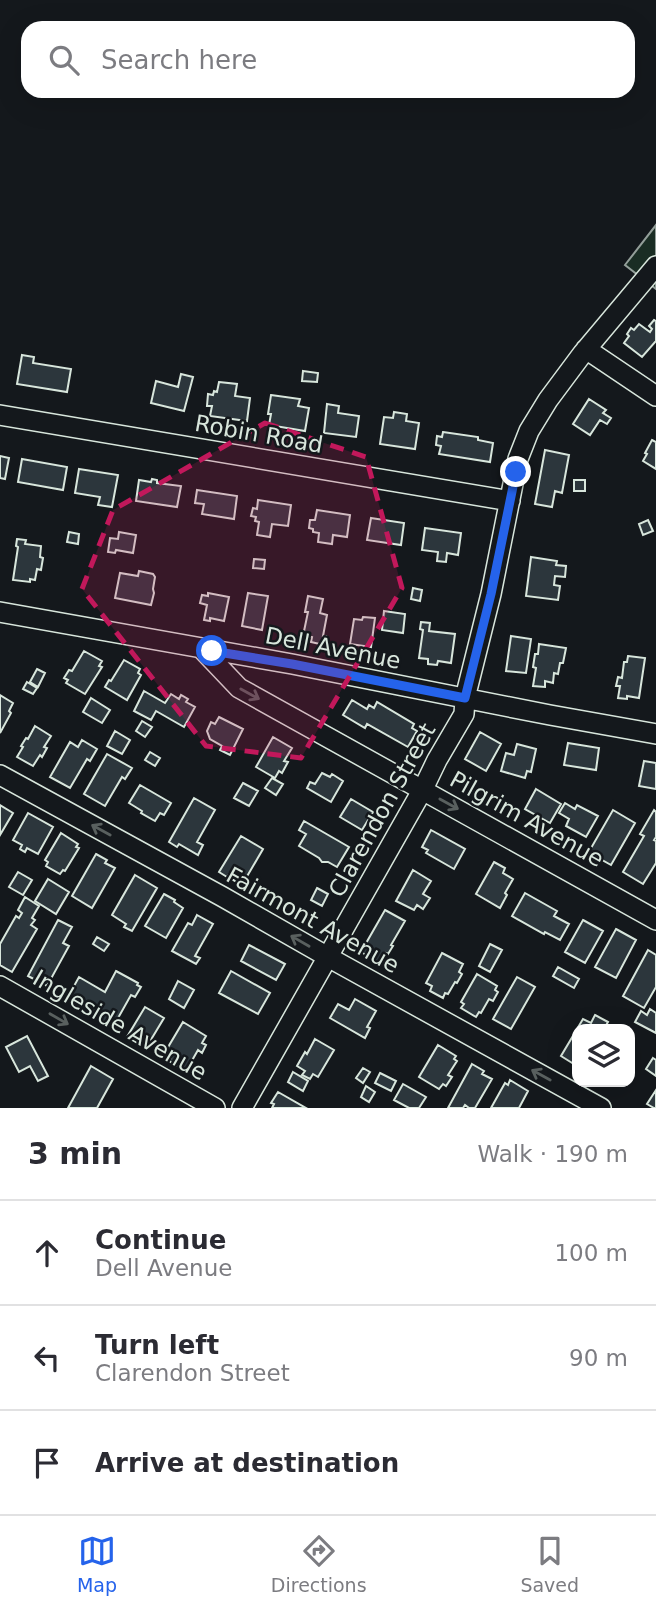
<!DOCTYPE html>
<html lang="en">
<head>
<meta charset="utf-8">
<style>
	:root { --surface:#fff; --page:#f7f7f7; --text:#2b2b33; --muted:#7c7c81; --line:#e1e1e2; --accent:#2563eb }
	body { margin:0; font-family:"DejaVu Sans",sans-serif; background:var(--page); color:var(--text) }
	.controls { position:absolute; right:21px; bottom:21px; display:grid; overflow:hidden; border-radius:14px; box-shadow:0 7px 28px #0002 }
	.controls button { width:63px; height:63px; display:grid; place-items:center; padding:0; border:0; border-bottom:2px solid var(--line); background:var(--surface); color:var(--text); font:35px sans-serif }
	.stop { position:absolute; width:21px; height:21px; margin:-16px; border:5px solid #2563eb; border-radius:50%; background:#fff }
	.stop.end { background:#2563eb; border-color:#fff; box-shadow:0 2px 7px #0008 }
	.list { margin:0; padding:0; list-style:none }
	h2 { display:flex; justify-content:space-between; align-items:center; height:91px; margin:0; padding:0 28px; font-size:30px }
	h2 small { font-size:23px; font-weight:400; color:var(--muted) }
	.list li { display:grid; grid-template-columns:46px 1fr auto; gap:21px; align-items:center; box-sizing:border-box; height:105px; padding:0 28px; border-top:2px solid var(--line) }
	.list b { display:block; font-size:26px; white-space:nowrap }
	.list p { margin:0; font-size:23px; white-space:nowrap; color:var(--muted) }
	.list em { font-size:23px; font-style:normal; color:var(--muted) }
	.icon { flex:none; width:38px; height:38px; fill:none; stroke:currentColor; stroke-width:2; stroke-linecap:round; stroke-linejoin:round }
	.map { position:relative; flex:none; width:656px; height:1108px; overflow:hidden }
	.search { position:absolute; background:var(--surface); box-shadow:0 7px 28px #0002; left:21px; right:21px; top:21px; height:77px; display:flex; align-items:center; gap:18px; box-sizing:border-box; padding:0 24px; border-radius:21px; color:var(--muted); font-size:26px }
	.sheet { height:406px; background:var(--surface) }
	nav { display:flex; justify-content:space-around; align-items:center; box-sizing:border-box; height:98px; border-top:2px solid var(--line); background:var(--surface); font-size:19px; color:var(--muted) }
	nav a { display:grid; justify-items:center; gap:4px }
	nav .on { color:var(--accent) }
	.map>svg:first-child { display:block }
	.green { fill:#1a2d24; stroke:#939e99; stroke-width:2 }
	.building { fill:#2c363c; stroke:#d8e6dc; stroke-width:2 }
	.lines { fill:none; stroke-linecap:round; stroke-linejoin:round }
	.minor-casing { stroke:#d8e6dc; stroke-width:22 }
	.minor { stroke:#14181c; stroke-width:19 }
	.oneway { stroke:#59605f }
	.route { stroke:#2563eb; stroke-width:9 }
	.marked { fill:#c2185b; fill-opacity:0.2; stroke:#c2185b; stroke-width:5; stroke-dasharray:14 9; stroke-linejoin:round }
	.labels { text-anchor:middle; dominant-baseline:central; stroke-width:5; stroke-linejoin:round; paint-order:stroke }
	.street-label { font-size:23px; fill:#d8e6dc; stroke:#14181c }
</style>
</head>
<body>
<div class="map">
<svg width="656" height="1108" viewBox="0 0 656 1108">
	<rect width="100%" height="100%" fill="#14181c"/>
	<!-- green -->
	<path class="green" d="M 656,225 L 656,289 L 625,265 Z"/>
	<!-- building -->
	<path class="building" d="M 654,320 L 656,321 L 656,341 L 642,357 L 624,343 L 629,336 L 627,334 L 631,328 L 634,330 L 639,324 L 650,332 L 652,329 L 649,326 Z
		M 22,355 L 34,357 L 33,363 L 71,369 L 67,392 L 17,384 Z
		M 303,371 L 318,373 L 317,382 L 302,381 Z
		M 181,374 L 193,377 L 184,411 L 151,403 L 156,381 L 178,387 Z
		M 219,382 L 237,384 L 235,396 L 250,398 L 247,421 L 210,416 L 212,406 L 207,406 L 208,394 L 213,395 L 214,391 L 217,392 Z
		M 271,395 L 300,399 L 298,406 L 309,408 L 305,431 L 269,425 L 271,414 L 268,414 Z
		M 589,399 L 606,410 L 603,413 L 611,418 L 607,424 L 600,420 L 590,435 L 573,424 Z
		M 327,404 L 339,406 L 338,413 L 359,416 L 356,437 L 324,433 Z
		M 394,412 L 407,414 L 406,421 L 419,423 L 415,449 L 380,444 L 384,417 L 393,418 Z
		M 443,432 L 478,437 L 478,440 L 493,443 L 490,462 L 439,454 L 441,446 L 436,445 L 437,436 L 442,437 Z
		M 652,440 L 656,442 L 656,469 L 643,461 L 647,454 L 645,453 Z
		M 545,450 L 569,455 L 562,493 L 555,491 L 552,507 L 535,504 Z
		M 0,456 L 9,458 L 5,479 L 0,478 Z
		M 22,459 L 67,467 L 63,490 L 18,482 Z
		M 79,469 L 118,475 L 112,507 L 98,505 L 100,497 L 75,493 Z
		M 152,479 L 157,480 L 157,483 L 181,486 L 177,507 L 136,501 L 139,480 L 151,482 Z
		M 574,480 L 585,480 L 585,491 L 574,491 Z
		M 197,490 L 237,496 L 234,519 L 202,514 L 204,504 L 195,503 Z
		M 258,500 L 291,505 L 288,526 L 272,524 L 270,537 L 257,535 L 259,522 L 255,521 L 256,517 L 251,516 L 253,508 L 257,509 Z
		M 317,510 L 350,515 L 347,537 L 333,535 L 332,544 L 318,542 L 319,533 L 313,532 L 313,529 L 309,528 L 310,520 L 315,520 Z
		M 371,518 L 404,523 L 401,545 L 367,540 Z
		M 648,520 L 653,531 L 643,535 L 639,524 Z
		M 425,528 L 461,533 L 458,555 L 447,553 L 446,562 L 437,561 L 438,552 L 422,550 Z
		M 69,532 L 79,534 L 78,544 L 67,542 Z
		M 119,532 L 136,535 L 133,553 L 116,550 L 115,553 L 108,552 L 110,538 L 118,539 Z
		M 17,539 L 26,540 L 25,544 L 41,546 L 40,557 L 43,558 L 41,570 L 37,569 L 35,580 L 30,579 L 30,582 L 13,580 L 18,547 L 16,546 Z
		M 531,557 L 557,561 L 556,565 L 566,566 L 565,577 L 555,576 L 554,585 L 560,586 L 558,600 L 526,596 Z
		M 254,559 L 265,560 L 264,569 L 253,568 Z
		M 139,571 L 153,574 L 155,577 L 153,589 L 154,593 L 151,605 L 115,598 L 120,573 L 138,576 Z
		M 413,588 L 422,590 L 420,601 L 411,599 Z
		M 208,593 L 229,597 L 224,621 L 210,618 L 210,621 L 204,620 L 207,605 L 200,603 L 202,595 L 208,596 Z
		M 248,593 L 268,596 L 262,630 L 242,626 Z
		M 308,596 L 323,599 L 320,613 L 327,615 L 323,636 L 326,636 L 324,645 L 311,642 L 312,637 L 303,636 L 308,612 L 305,612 Z
		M 384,611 L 405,614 L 403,633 L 382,630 Z
		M 363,617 L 375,618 L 371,647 L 350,644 L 354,619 L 362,620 Z
		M 421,622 L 430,623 L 429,631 L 455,634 L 451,663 L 438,661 L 437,665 L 428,664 L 428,659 L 419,658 L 423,630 L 420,629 Z
		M 511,636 L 531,639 L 526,673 L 506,671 Z
		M 539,644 L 566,648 L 563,663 L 560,663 L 558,674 L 554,673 L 553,683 L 545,681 L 545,687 L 533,686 L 536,668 L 533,667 L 535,654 L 538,654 Z
		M 84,651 L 102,661 L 99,666 L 102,667 L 85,694 L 66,683 L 68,680 L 64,678 L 69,670 L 72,671 Z
		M 628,656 L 645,658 L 639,698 L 627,696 L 627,699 L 618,698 L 620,686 L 616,686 L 618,677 L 622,678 L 624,662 L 627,662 Z
		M 124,660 L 140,669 L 138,673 L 141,675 L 127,700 L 105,687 L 109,680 L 111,681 Z
		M 37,669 L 45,673 L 38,687 L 30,682 Z
		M 27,682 L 37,688 L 33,694 L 23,689 Z
		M 144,691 L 165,703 L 171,694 L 179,699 L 181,695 L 188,699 L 186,702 L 195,707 L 184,727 L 156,711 L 151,720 L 134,711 Z
		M 0,695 L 13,703 L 9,711 L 11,713 L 0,733 Z
		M 91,698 L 110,710 L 102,723 L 83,712 Z
		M 352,700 L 367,709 L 369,705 L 374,708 L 377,702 L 414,724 L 412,728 L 417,731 L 408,747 L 367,724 L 365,728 L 343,715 Z
		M 219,717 L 243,729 L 230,755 L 220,750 L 222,746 L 210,739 L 207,731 L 211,722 L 215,724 Z
		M 142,721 L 152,727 L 145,737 L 136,731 Z
		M 35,726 L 51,736 L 44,747 L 47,748 L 42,757 L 40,755 L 33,766 L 17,757 L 23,747 L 21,746 L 26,738 L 28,739 Z
		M 115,731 L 130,740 L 122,754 L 107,746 Z
		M 480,732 L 501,744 L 486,771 L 465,759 Z
		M 273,737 L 292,748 L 284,761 L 288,762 L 282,773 L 279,771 L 275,778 L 256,767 Z
		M 82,740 L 97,749 L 90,761 L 87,759 L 70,788 L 50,777 L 70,742 L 78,747 Z
		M 568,743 L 599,748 L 596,770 L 564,765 Z
		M 517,744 L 536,749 L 531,772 L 527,771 L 525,778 L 501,771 L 506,753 L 514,755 Z
		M 150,752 L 160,758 L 155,766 L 145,760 Z
		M 107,754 L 132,768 L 125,779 L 122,777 L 105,806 L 84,794 Z
		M 644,761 L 656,763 L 656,789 L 639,786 Z
		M 322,773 L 330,777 L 332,774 L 343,781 L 331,802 L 307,788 L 310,782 L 315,784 Z
		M 272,778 L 283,784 L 276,795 L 265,788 Z
		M 243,783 L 258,791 L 249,806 L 234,798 Z
		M 140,785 L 171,803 L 164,815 L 160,813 L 155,821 L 141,813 L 142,811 L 129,803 Z
		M 536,789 L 561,804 L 550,823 L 525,809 Z
		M 194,798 L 215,810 L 197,842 L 203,845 L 198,855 L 179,844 L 177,847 L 169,842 Z
		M 351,799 L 373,812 L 362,830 L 340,817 Z
		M 565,803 L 575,809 L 577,805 L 598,816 L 586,837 L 566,826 L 569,819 L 559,813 Z
		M 0,805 L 13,813 L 0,835 Z
		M 613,810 L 635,823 L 611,865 L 602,860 L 600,862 L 587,855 Z
		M 654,810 L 656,812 L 656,837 L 654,840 L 656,841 L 656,863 L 643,884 L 623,872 L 644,836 L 640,834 Z
		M 28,813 L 53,827 L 38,854 L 27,848 L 25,852 L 20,849 L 22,845 L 13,840 Z
		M 304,821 L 349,847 L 337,867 L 328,862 L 322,862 L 319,858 L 299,846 L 306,834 L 299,830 Z
		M 431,830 L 465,849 L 454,869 L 426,853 L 428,850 L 422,847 Z
		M 61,833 L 78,844 L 76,847 L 79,848 L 65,871 L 63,870 L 60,874 L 46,866 L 48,862 L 45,860 Z
		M 241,836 L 263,849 L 242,885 L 233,880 L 235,877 L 229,874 L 227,877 L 219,872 Z
		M 96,854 L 107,860 L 105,863 L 115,868 L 92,908 L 72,896 Z
		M 494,862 L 505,868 L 503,873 L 513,879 L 505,893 L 507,895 L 500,908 L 476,894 Z
		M 413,870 L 431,881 L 423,894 L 430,898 L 423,909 L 417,905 L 414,910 L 396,901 Z
		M 18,872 L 32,880 L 23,895 L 9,887 Z
		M 135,875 L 157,888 L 132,931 L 124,927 L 126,924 L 112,915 Z
		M 48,879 L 69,892 L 56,914 L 35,901 Z
		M 317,888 L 328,894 L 322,906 L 311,900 Z
		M 525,893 L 557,911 L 554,916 L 569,924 L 560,940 L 545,932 L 544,934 L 512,916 Z
		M 164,894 L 175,900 L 174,902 L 183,908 L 166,938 L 145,926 Z
		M 25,897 L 39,906 L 32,918 L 35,920 L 31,925 L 37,929 L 12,972 L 0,965 L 0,944 L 16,916 L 19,918 L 22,913 L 18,910 Z
		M 385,910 L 405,921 L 391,945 L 393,946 L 388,954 L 386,953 L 380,963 L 361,952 Z
		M 197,915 L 213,924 L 195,956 L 200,958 L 196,964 L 172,951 L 188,923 L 192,925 Z
		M 58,920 L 72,927 L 63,943 L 69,946 L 47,986 L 28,976 Z
		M 583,920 L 603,931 L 585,963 L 565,952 Z
		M 616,929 L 636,940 L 616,978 L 595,967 Z
		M 97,937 L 109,944 L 104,951 L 93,944 Z
		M 490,944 L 502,950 L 490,972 L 479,966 Z
		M 249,945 L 285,964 L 276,980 L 241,961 Z
		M 648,950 L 656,955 L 656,987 L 644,1008 L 623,996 Z
		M 442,953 L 463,964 L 459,972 L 462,974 L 457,983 L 455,982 L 448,994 L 445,993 L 443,998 L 430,991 L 432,986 L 426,983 Z
		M 558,967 L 579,979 L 574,988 L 553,976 Z
		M 116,971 L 138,983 L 137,985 L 141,987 L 135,997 L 131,995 L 113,1027 L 92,1015 L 95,1009 L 69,995 L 79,977 L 105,992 Z
		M 231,971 L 270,993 L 258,1014 L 219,993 Z
		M 477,974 L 497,986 L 495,990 L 498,992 L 493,1001 L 489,999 L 481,1013 L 479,1012 L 476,1017 L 461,1008 L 464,1004 L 461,1002 Z
		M 517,977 L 535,987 L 511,1029 L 493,1019 Z
		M 178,981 L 194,990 L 184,1008 L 169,999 Z
		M 355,999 L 376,1011 L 367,1027 L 370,1028 L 365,1038 L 330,1018 L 338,1004 L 349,1010 Z
		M 145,1007 L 164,1018 L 146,1048 L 127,1037 Z
		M 650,1009 L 656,1013 L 656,1033 L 635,1022 L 641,1011 L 647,1015 Z
		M 595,1015 L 608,1022 L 604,1029 L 577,1029 L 577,1066 L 561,1056 L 583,1019 L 591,1023 Z
		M 183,1022 L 206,1036 L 202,1043 L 206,1045 L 202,1053 L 198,1050 L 186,1071 L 169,1061 L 171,1058 L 164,1054 Z
		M 27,1036 L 48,1076 L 38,1081 L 30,1066 L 19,1072 L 6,1047 Z
		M 315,1039 L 334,1050 L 318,1077 L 313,1074 L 310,1079 L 302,1075 L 305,1071 L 297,1066 L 305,1052 L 307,1054 Z
		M 438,1045 L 456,1056 L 454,1059 L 457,1061 L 448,1075 L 452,1077 L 446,1086 L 443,1084 L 439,1089 L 419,1077 Z
		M 653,1058 L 656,1060 L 656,1076 L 646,1069 Z
		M 472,1064 L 484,1071 L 482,1074 L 492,1079 L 475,1108 L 469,1108 L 465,1105 L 463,1108 L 448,1108 Z
		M 91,1066 L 113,1079 L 97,1108 L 68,1108 Z
		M 363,1068 L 370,1072 L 363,1083 L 356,1078 Z
		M 293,1072 L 308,1081 L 303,1091 L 288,1082 Z
		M 380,1073 L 396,1081 L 391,1091 L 375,1083 Z
		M 510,1080 L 528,1091 L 519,1108 L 491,1108 L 505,1083 L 508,1085 Z
		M 403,1084 L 426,1097 L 419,1108 L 409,1108 L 394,1100 Z
		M 366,1086 L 375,1092 L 369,1102 L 361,1097 Z
		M 656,1090 L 656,1108 L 654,1108 L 647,1104 Z
		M 278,1092 L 306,1108 L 272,1108 L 274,1104 L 271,1103 Z"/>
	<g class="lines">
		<defs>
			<path id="minor" d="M 586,349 L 656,396
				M 0,415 L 510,501
				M 0,612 L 292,664 L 550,715 L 656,734
				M 201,648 L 239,688 L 656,920
				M 0,775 L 223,897 L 328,957 L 601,1108
				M 0,986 L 215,1108
				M 242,1108 L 423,789 L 437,760 L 464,714 L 465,698 L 491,594 L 518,459 L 529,431 L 548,400 L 583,353 L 656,266"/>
		</defs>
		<!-- minor casing -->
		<use href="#minor" class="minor-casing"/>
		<!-- minor -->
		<use href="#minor" class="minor"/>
	</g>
	<!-- one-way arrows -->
	<defs><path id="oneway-shaft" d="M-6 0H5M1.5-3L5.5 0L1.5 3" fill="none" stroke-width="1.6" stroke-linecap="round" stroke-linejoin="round" transform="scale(1.75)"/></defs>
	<g class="oneway">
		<use href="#oneway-shaft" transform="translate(250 694) rotate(29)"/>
		<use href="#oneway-shaft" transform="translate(449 804) rotate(29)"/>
		<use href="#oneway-shaft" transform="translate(101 830) rotate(-151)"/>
		<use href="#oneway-shaft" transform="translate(300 941) rotate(-150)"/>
		<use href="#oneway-shaft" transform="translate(59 1019) rotate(30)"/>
		<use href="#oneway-shaft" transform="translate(541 1075) rotate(-151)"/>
	</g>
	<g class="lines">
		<!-- route -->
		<path class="route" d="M 212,651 L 292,664 L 465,698 L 491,594 L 516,472"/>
	</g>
	<!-- marked area -->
	<path class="marked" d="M 265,423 L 366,457 L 402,588 L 301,758 L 206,746 L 82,589 L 113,510 Z"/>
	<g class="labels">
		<!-- street labels -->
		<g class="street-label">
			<text transform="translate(259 434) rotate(10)">Robin Road</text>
			<text transform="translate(333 648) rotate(11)">Dell Avenue</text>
			<text transform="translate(382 810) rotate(-61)">Clarendon Street</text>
			<text transform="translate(527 819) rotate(29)">Pilgrim Avenue</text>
			<text transform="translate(313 920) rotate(29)">Fairmont Avenue</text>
			<text transform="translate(120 1025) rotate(30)">Ingleside Avenue</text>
		</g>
	</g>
</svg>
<div class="controls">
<button><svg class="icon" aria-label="layers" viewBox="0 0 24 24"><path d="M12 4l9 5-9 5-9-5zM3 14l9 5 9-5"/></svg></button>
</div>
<div class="stop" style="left:212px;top:651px"></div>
<div class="stop end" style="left:516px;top:472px"></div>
<div class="search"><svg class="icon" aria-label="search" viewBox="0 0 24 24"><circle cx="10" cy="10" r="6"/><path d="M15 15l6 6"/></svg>Search here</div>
</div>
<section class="sheet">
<h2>3 min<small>Walk · 190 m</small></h2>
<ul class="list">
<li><svg class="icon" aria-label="ahead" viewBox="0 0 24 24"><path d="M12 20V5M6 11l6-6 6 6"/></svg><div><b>Continue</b><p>Dell Avenue</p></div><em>100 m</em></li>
<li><svg class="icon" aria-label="left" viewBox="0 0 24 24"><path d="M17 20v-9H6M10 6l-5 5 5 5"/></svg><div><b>Turn left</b><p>Clarendon Street</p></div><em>90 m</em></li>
<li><svg class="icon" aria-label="arrive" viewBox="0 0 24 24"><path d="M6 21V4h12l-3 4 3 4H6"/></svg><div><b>Arrive at destination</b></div></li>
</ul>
</section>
<nav>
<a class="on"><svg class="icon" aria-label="map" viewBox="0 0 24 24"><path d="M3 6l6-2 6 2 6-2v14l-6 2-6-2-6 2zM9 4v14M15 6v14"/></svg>Map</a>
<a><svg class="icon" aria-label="directions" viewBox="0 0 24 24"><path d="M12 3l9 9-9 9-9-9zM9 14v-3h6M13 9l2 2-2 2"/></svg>Directions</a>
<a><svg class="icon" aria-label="saved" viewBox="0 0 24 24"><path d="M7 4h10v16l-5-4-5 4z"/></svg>Saved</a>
</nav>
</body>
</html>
